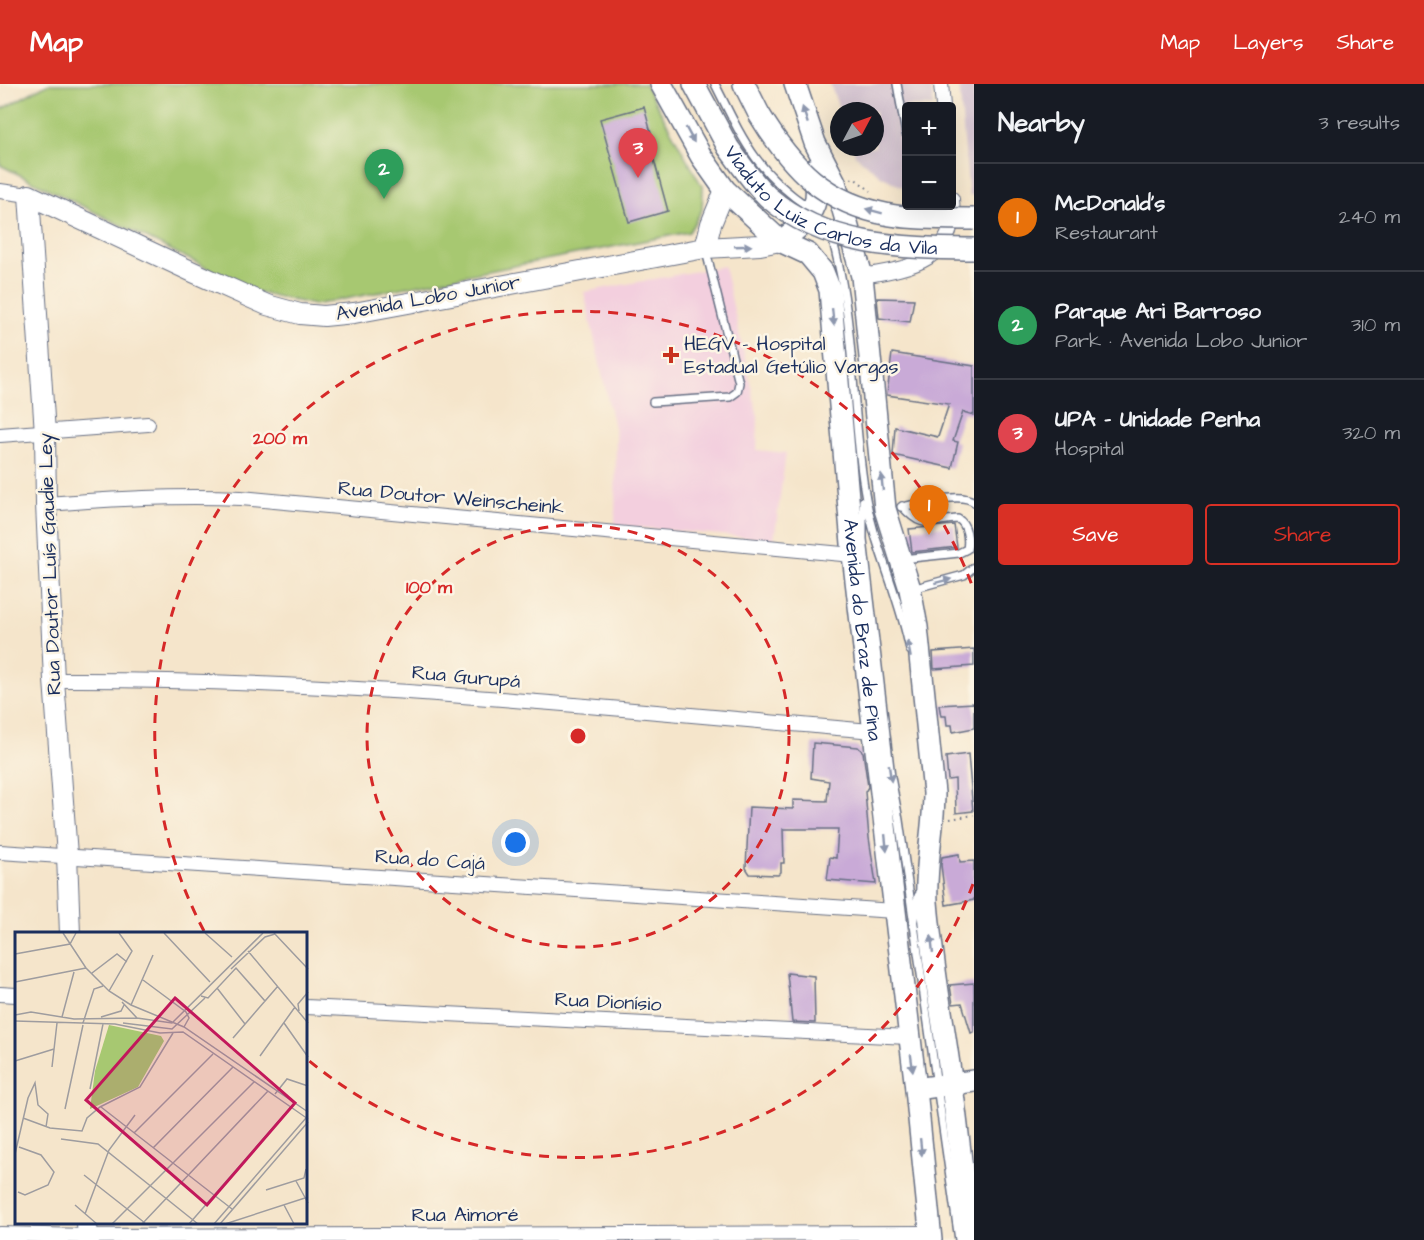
<!DOCTYPE html>
<html lang="en">
<head>
<meta charset="utf-8">
<style>
	:root { --surface:#171b24; --page:#242831; --text:#f1f3f6; --muted:#9ea1a6; --line:#363941; --accent:#d93025 }
	body { margin:0; font-family:"Architects Daughter",sans-serif; background:var(--page); color:var(--text) }
	.controls { position:absolute; right:18px; top:18px; display:grid; overflow:hidden; border-radius:6px; box-shadow:0 6px 24px #0002 }
	.controls button { width:54px; height:54px; display:grid; place-items:center; padding:0; border:0; border-bottom:2px solid var(--line); background:var(--surface); color:var(--text); font:30px sans-serif }
	.compass { position:absolute; left:830px; top:18px; width:54px; height:54px; border-radius:50%; background:var(--surface); box-shadow:0 6px 24px #0002; rotate:49deg }
	.you { position:absolute; left:516px; top:759px; width:21px; height:21px; margin:-15px; border:4px solid #fff; border-radius:50%; background:#1a73e8; box-shadow:0 0 0 9px #1a73e833 }
	.badge { display:grid; place-items:center; width:39px; height:39px; border-radius:50%; background:var(--accent); color:#fff; font-size:20px; font-weight:700 }
	.pin { position:absolute; translate:-50% -50px; filter:drop-shadow(0 2px 3px #0008) }
	.pin::after { content:''; position:absolute; top:32px; width:21px; height:18px; background:inherit; clip-path:polygon(0 0,100% 0,50% 100%) }
	.list { margin:0; padding:0; list-style:none }
	h2 { display:flex; justify-content:space-between; align-items:center; height:78px; margin:0; padding:0 24px; font-size:26px }
	h2 small { font-size:20px; font-weight:400; color:var(--muted) }
	.list li { display:grid; grid-template-columns:39px 1fr auto; gap:18px; align-items:center; box-sizing:border-box; height:108px; padding:0 24px; border-top:2px solid var(--line) }
	.list b { display:block; font-size:22px; white-space:nowrap }
	.list p { margin:0; font-size:20px; white-space:nowrap; color:var(--muted) }
	.list em { font-size:20px; font-style:normal; color:var(--muted) }
	.actions { display:flex; gap:12px; padding:18px 24px }
	.actions a { flex:1; padding:14px 0; border:2px solid var(--accent); border-radius:6px; text-align:center; font-size:21px; color:var(--accent) }
	.actions .main { background:var(--accent); color:#fff }
	.map { position:relative; flex:none; width:974px; height:1156px; overflow:hidden }
	header { display:flex; align-items:center; gap:36px; box-sizing:border-box; height:84px; padding:0 30px; background:var(--accent); color:#fff }
	header strong { font-size:28px }
	nav { display:flex; gap:33px; margin-inline-start:auto; font-size:21px }
	main { display:flex }
	aside { flex:1; background:var(--surface) }
	.map>svg:first-child { display:block }
	.built { fill:#f3cfde }
	.industrial { fill:#cfbdce }
	.green { fill:#a7c871; stroke:#617c68; stroke-width:1.5 }
	.building { fill:#c9aad7 }
	.lines { fill:none; stroke-linecap:round; stroke-linejoin:round }
	.lane-casing { stroke:#676f84; stroke-width:10 }
	.street-casing { stroke:#676f84; stroke-width:16 }
	.secondary-casing { stroke:#676f84; stroke-width:22 }
	.primary-casing { stroke:#676f84; stroke-width:24 }
	.path { stroke:#676f84; stroke-width:2; stroke-dasharray:1.5 4.5; stroke-linecap:butt }
	.lane { stroke:#fff; stroke-width:7 }
	.street { stroke:#fff; stroke-width:14 }
	.secondary { stroke:#fff; stroke-width:20 }
	.primary { stroke:#fff; stroke-width:21 }
	.primary-bridge-casing { stroke:#676f84; stroke-width:24; stroke-linecap:butt }
	.primary-bridge { stroke:#fff; stroke-width:21 }
	.oneway { fill:#8d97ae }
	.ring { fill:none; stroke:#d62828; stroke-width:3; stroke-dasharray:10 8 }
	.poi-dot { fill:#c8321e; stroke:#fcf5e5; stroke-width:2 }
	.labels { text-anchor:middle; dominant-baseline:central; stroke-width:5; stroke-linejoin:round; paint-order:stroke }
	.street-label { font-size:20px; fill:#1b2f5e; stroke:#fcf5e5 }
	.poi-label { font-size:20px; fill:#1b2f5e; stroke:#fcf5e5; text-anchor:start }
	.inset-road { fill:none; stroke:#9e9c9f; stroke-width:1.5 }
	.view { fill:#c2185b; fill-opacity:0.15; stroke:#c2185b; stroke-width:3 }
	.inset-edge { fill:none; stroke:#1b2f5e; stroke-width:3 }
	.centre { fill:#d62828; stroke:#fcf5e5; stroke-width:3 }
	.ring-label { font-size:18px; text-anchor:middle; font-weight:bold; fill:#d62828; stroke:#fcf5e5; stroke-width:5; stroke-linejoin:round; paint-order:stroke }
</style>
</head>
<body>
<header>
<strong>Map</strong>
<nav><a>Map</a><a>Layers</a><a>Share</a></nav>
</header>
<main>
<div class="map">
<svg width="974" height="1156" viewBox="0 0 974 1156">
	<rect width="100%" height="100%" fill="#fcf5e5"/>
	<filter id="ink" filterUnits="userSpaceOnUse"><feTurbulence type="fractalNoise" baseFrequency=".0167" numOctaves="2"/><feDisplacementMap in="SourceGraphic" scale="12" xChannelSelector="R" yChannelSelector="G"/><feConvolveMatrix kernelMatrix="1 2 1 2 8 2 1 2 1" color-interpolation-filters="sRGB"/></filter>
	<filter id="wash" filterUnits="userSpaceOnUse"><feTurbulence type="fractalNoise" baseFrequency=".008" numOctaves="4" result="noise"/><feDisplacementMap in="SourceGraphic" scale="24" xChannelSelector="R" yChannelSelector="G"/><feGaussianBlur stdDeviation="1.35" result="paint"/><feColorMatrix in="noise" values="0 0 0 0 0 0 0 0 0 0 0 0 0 0 0 0 0 1.4 0 .05"/><feComposite in="paint" operator="in"/></filter>
	<g filter="url(#wash)">
		<rect width="100%" height="100%" fill="#f5e5cb"/>
		<!-- built -->
		<path class="built" d="M 724,182 L 758,333 L 757,366 L 786,369 L 774,456 L 615,441 L 616,353 L 584,208 Z"/>
		<!-- industrial -->
		<path class="industrial" d="M 830,0 L 931,0 L 933,22 L 906,22 L 906,105 L 881,92 L 855,71 L 853,63 L 875,63 L 875,27 L 840,27 Z
			M 959,0 L 974,0 L 974,112 L 969,112 Z"/>
		<!-- green -->
		<path class="green" d="M 47,0 L 645,0 L 703,104 L 702,126 L 689,148 L 314,221 L 253,207 L 0,81 L 0,26 Z"/>
		<g id="blocks">
			<!-- building -->
			<path class="building" d="M 644,23 L 654,60 L 650,61 L 668,127 L 629,138 L 600,35 Z
				M 877,214 L 914,215 L 910,238 L 879,234 Z
				M 892,269 L 974,282 L 974,331 L 963,328 L 953,357 L 958,358 L 952,384 L 893,371 L 895,343 L 938,353 L 949,320 L 887,311 Z
				M 954,441 L 957,463 L 912,468 L 909,445 Z
				M 974,565 L 974,582 L 934,585 L 933,568 Z
				M 974,619 L 974,644 L 953,648 L 952,641 L 947,641 L 946,632 L 941,632 L 939,621 Z
				M 813,659 L 858,663 L 863,668 L 868,703 L 865,708 L 869,754 L 876,800 L 827,796 L 830,773 L 836,774 L 838,745 L 783,745 L 784,779 L 781,779 L 781,788 L 778,791 L 750,790 L 746,784 L 749,723 L 793,725 L 793,716 L 827,717 L 829,697 L 811,694 Z
				M 968,670 L 973,727 L 956,729 L 955,695 L 948,696 L 946,673 Z
				M 959,770 L 960,778 L 974,777 L 974,816 L 946,821 L 941,781 L 942,773 Z
				M 787,889 L 814,892 L 815,939 L 792,938 Z
				M 974,899 L 974,948 L 971,949 L 962,919 L 953,920 L 950,901 Z"/>
		</g>
	</g>
	<g filter="url(#ink)">
		<use href="#blocks" fill-opacity="0" stroke="#676f84" stroke-width="1.5"/>
		<g class="lines">
			<defs>
				<path id="lane" d="M 715,0 C 742,54 757,90 810,124
					M 897,0 L 906,50
					M 832,154 C 855,235 851,320 864,403 C 872,459 899,509 910,566
					M 653,318 L 730,313 L 737,308 L 739,299 L 706,167
					M 863,417 L 863,455 L 891,693 L 899,736 L 959,1156
					M 902,422 C 923,447 930,436 958,435 C 967,440 969,455 967,465 L 959,469 L 902,475
					M 901,423 C 918,420 961,407 974,418
					M 912,505 L 964,491 L 974,483
					M 913,841 L 918,812"/>
				<path id="street" d="M 941,0 L 943,22
					M 0,107 L 29,111
					M 862,192 C 911,184 958,177 952,115
					M 0,351 L 148,340
					M 46,420 C 112,415 176,411 241,414 L 853,471
					M 54,596 C 328,594 601,624 873,647
					M 0,768 L 894,827
					M 0,910 L 16,911
					M 306,923 L 908,953
					M 0,1150 L 87,1152 L 930,1149"/>
				<path id="secondary" d="M 705,164 L 711,140 L 725,106
					M 70,850 L 67,771 L 54,596 L 46,420 L 45,349 L 29,111 L 193,188 L 267,221 L 300,230 L 324,232 L 354,229 L 705,164 L 760,161 L 780,157
					M 87,1140 L 88,1156"/>
				<g id="primary">
					<path id="s1" d="M 661,0 L 701,72 L 725,106 L 780,157 L 808,170 L 823,188 L 830,206 L 853,471 L 916,1005 L 931,1156"/>
					<path d="M 694,0 L 728,63"/>
					<path d="M 744,0 L 759,30"/>
					<path d="M 795,0 L 815,59 L 835,98 L 862,192 L 885,425 L 910,505 L 917,543 L 934,709 C 934,745 925,781 927,818 C 932,880 944,941 952,1002 C 959,1054 964,1105 970,1156"/>
					<path d="M 780,157 C 796,147 812,134 816,114 C 817,105 816,94 815,85"/>
					<path d="M 916,1005 L 974,997"/>
				</g>
			</defs>
			<!-- lane casing -->
			<use href="#lane" class="lane-casing"/>
			<!-- street casing -->
			<use href="#street" class="street-casing"/>
			<!-- secondary casing -->
			<use href="#secondary" class="secondary-casing"/>
			<!-- primary casing -->
			<use href="#primary" class="primary-casing"/>
			<!-- path -->
			<path class="path" d="M 851,95 L 854,94 L 871,107
				M 950,735 L 974,731"/>
			<!-- lane -->
			<use href="#lane" class="lane"/>
			<!-- street -->
			<use href="#street" class="street"/>
			<!-- secondary -->
			<use href="#secondary" class="secondary"/>
			<!-- primary -->
			<use href="#primary" class="primary"/>
			<defs>
				<g id="primary-bridge">
					<path d="M 759,30 C 792,85 825,119 890,131 C 917,136 946,134 974,135"/>
					<path id="s2" d="M 728,63 C 740,80 753,99 768,113 C 825,163 902,164 974,165"/>
				</g>
			</defs>
			<!-- primary-bridge casing -->
			<use href="#primary-bridge" class="primary-bridge-casing"/>
			<!-- primary-bridge -->
			<use href="#primary-bridge" class="primary-bridge"/>
		</g>
		<!-- one-way arrows -->
		<defs><path id="oneway-solid" d="M-6-.8H1V-3.2L6.5 0L1 3.2V.8H-6Z" transform="scale(1.5)"/></defs>
		<g class="oneway">
			<use href="#oneway-solid" transform="translate(805 31) rotate(-108)"/>
			<use href="#oneway-solid" transform="translate(690 51) rotate(61)"/>
			<use href="#oneway-solid" transform="translate(874 127) rotate(-165)"/>
			<use href="#oneway-solid" transform="translate(743 162) rotate(-2)"/>
			<use href="#oneway-solid" transform="translate(833 233) rotate(84)"/>
			<use href="#oneway-solid" transform="translate(882 398) rotate(-96)"/>
			<use href="#oneway-solid" transform="translate(943 497) rotate(-14)"/>
			<use href="#oneway-solid" transform="translate(909 565) rotate(-101)"/>
			<use href="#oneway-solid" transform="translate(890 689) rotate(82)"/>
			<use href="#oneway-solid" transform="translate(886 759) rotate(84)"/>
			<use href="#oneway-solid" transform="translate(932 860) rotate(-96)"/>
			<use href="#oneway-solid" transform="translate(912 979) rotate(82)"/>
			<use href="#oneway-solid" transform="translate(921 1063) rotate(84)"/>
		</g>
	</g>
	<!-- distance rings -->
	<g class="ring">
		<circle cx="578" cy="652" r="211"/>
		<path d="M973 800A422 422 0 0 1 307 975M204 847A422 422 0 1 1 973 504"/>
	</g>
	<!-- markers -->
	<path class="poi-dot" d="M668 262h6v6h6v6h-6v6h-6v-6h-6v-6h6z"/>
	<g class="labels">
		<!-- street labels -->
		<g class="street-label">
			<text stroke="none"><textPath href="#s2" startOffset="123">Viaduto Luiz Carlos da Vila</textPath></text>
			<text transform="translate(428 214) rotate(-10)">Avenida Lobo Junior</text>
			<text transform="translate(451 414) rotate(5)">Rua Doutor Weinscheink</text>
			<text transform="translate(50 480) rotate(-92)">Rua Doutor Luís Gaudie Ley</text>
			<text stroke="none"><textPath href="#s1" startOffset="614">Avenida do Braz de Pina</textPath></text>
			<text transform="translate(466 593) rotate(5)">Rua Gurupá</text>
			<text transform="translate(430 776) rotate(4)">Rua do Cajá</text>
			<text transform="translate(608 918) rotate(3)">Rua Dionísio</text>
			<text x="465" y="1131">Rua Aimoré</text>
		</g>
		<!-- poi labels -->
		<g class="poi-label">
			<text x="684" y="260">HEGV - Hospital<tspan x="684" dy="23">Estadual Getúlio Vargas</tspan></text>
		</g>
	</g>
	<!-- overview -->
	<g transform="translate(15 848)">
		<rect width="292" height="292" fill="#f5e5cb"/>
		<path d="M 94,93 L 146,104 L 149,109 L 123,155 L 75,177 L 80,139 Z" fill="#a7c871"/>
		<path class="inset-road" d="M 48,1 L 71,36 L 94,59 L 116,73 L 169,95 L 293,180M 149,1 L 195,50M 190,1 L 217,25M 259,1 L 293,37M 233,19 L 293,91M 0,22 L 55,12 L 61,1M 216,37 L 250,5 L 260,2M 77,41 L 102,22 L 112,30M 128,48 L 171,80 L 174,86 L 169,95M 0,50 L 71,36M 202,56 L 230,92M 94,59 L 117,19 L 104,1M 186,64 L 193,66 L 221,36 L 250,69 L 263,54M 107,70 L 122,86M 116,73 L 138,23M 284,79 L 283,72 L 293,60M 0,83 L 16,80 L 59,87 L 122,86 L 157,91 L 248,1M 47,85 L 59,40M 86,85 L 106,79 L 109,73M 0,89 L 100,92 L 145,101 L 168,100 L 293,187M 68,91 L 79,57 L 88,54M 108,91 L 157,97 L 190,66M 269,91 L 293,125M 218,106 L 250,69M 245,124 L 280,75M 0,129 L 39,117M 37,135 L 42,91M 75,157 L 88,92M 260,162 L 272,147 L 293,154M 86,175 L 217,277M 50,177 L 68,93M 8,186 L 35,196 L 67,199 L 72,186 L 85,175 L 125,155 L 158,101M 119,201 L 198,122M 46,207 L 83,212 L 183,292M 138,216 L 218,135M 0,222 L 13,166 L 20,151 L 23,173 L 33,182 L 31,195M 69,243 L 130,291M 281,249 L 293,271M 251,258 L 289,246 L 291,237M 3,260 L 10,263 L 33,253 L 39,240 L 26,223 L 4,215M 60,273 L 82,292M 269,273 L 279,292M 70,282 L 94,218 L 120,183M 97,292 L 239,150M 127,292 L 253,159M 174,292 L 276,175M 199,292 L 291,186M 205,292 L 293,190M 210,292 L 293,265"/>
		<path class="view" d="M 160,66 L 280,171 L 192,273 L 71,168 Z"/>
		<rect width="292" height="292" class="inset-edge"/>
	</g>
	<circle cx="578" cy="652" r="9" class="centre"/>
	<g class="ring-label">
		<text x="280" y="360">200 m</text>
		<text x="429" y="509">100 m</text>
	</g>
</svg>
<div class="controls">
<button>+</button>
<button>−</button>
</div>
<svg class="compass" viewBox="-18 -18 36 36"><path d="M0-13l5 13h-10z" fill="#e53935"/><path d="M0 13l5-13h-10z" fill="#9ea1a6"/></svg>
<div class="you"></div>
<div class="pin badge" style="left:929px;top:451px;background:#e8710a">1</div>
<div class="pin badge" style="left:384px;top:115px;background:#2e9e5b">2</div>
<div class="pin badge" style="left:638px;top:94px;background:#e0444e">3</div>
</div>
<aside>
<h2>Nearby<small>3 results</small></h2>
<ul class="list">
<li><span class="badge" style="background:#e8710a">1</span><div><b>McDonald's</b><p>Restaurant</p></div><em>240 m</em></li>
<li><span class="badge" style="background:#2e9e5b">2</span><div><b>Parque Ari Barroso</b><p>Park · Avenida Lobo Junior</p></div><em>310 m</em></li>
<li><span class="badge" style="background:#e0444e">3</span><div><b>UPA - Unidade Penha</b><p>Hospital</p></div><em>320 m</em></li>
</ul>
<div class="actions"><a class="main">Save</a><a>Share</a></div>
</aside>
</main>
</body>
</html>
